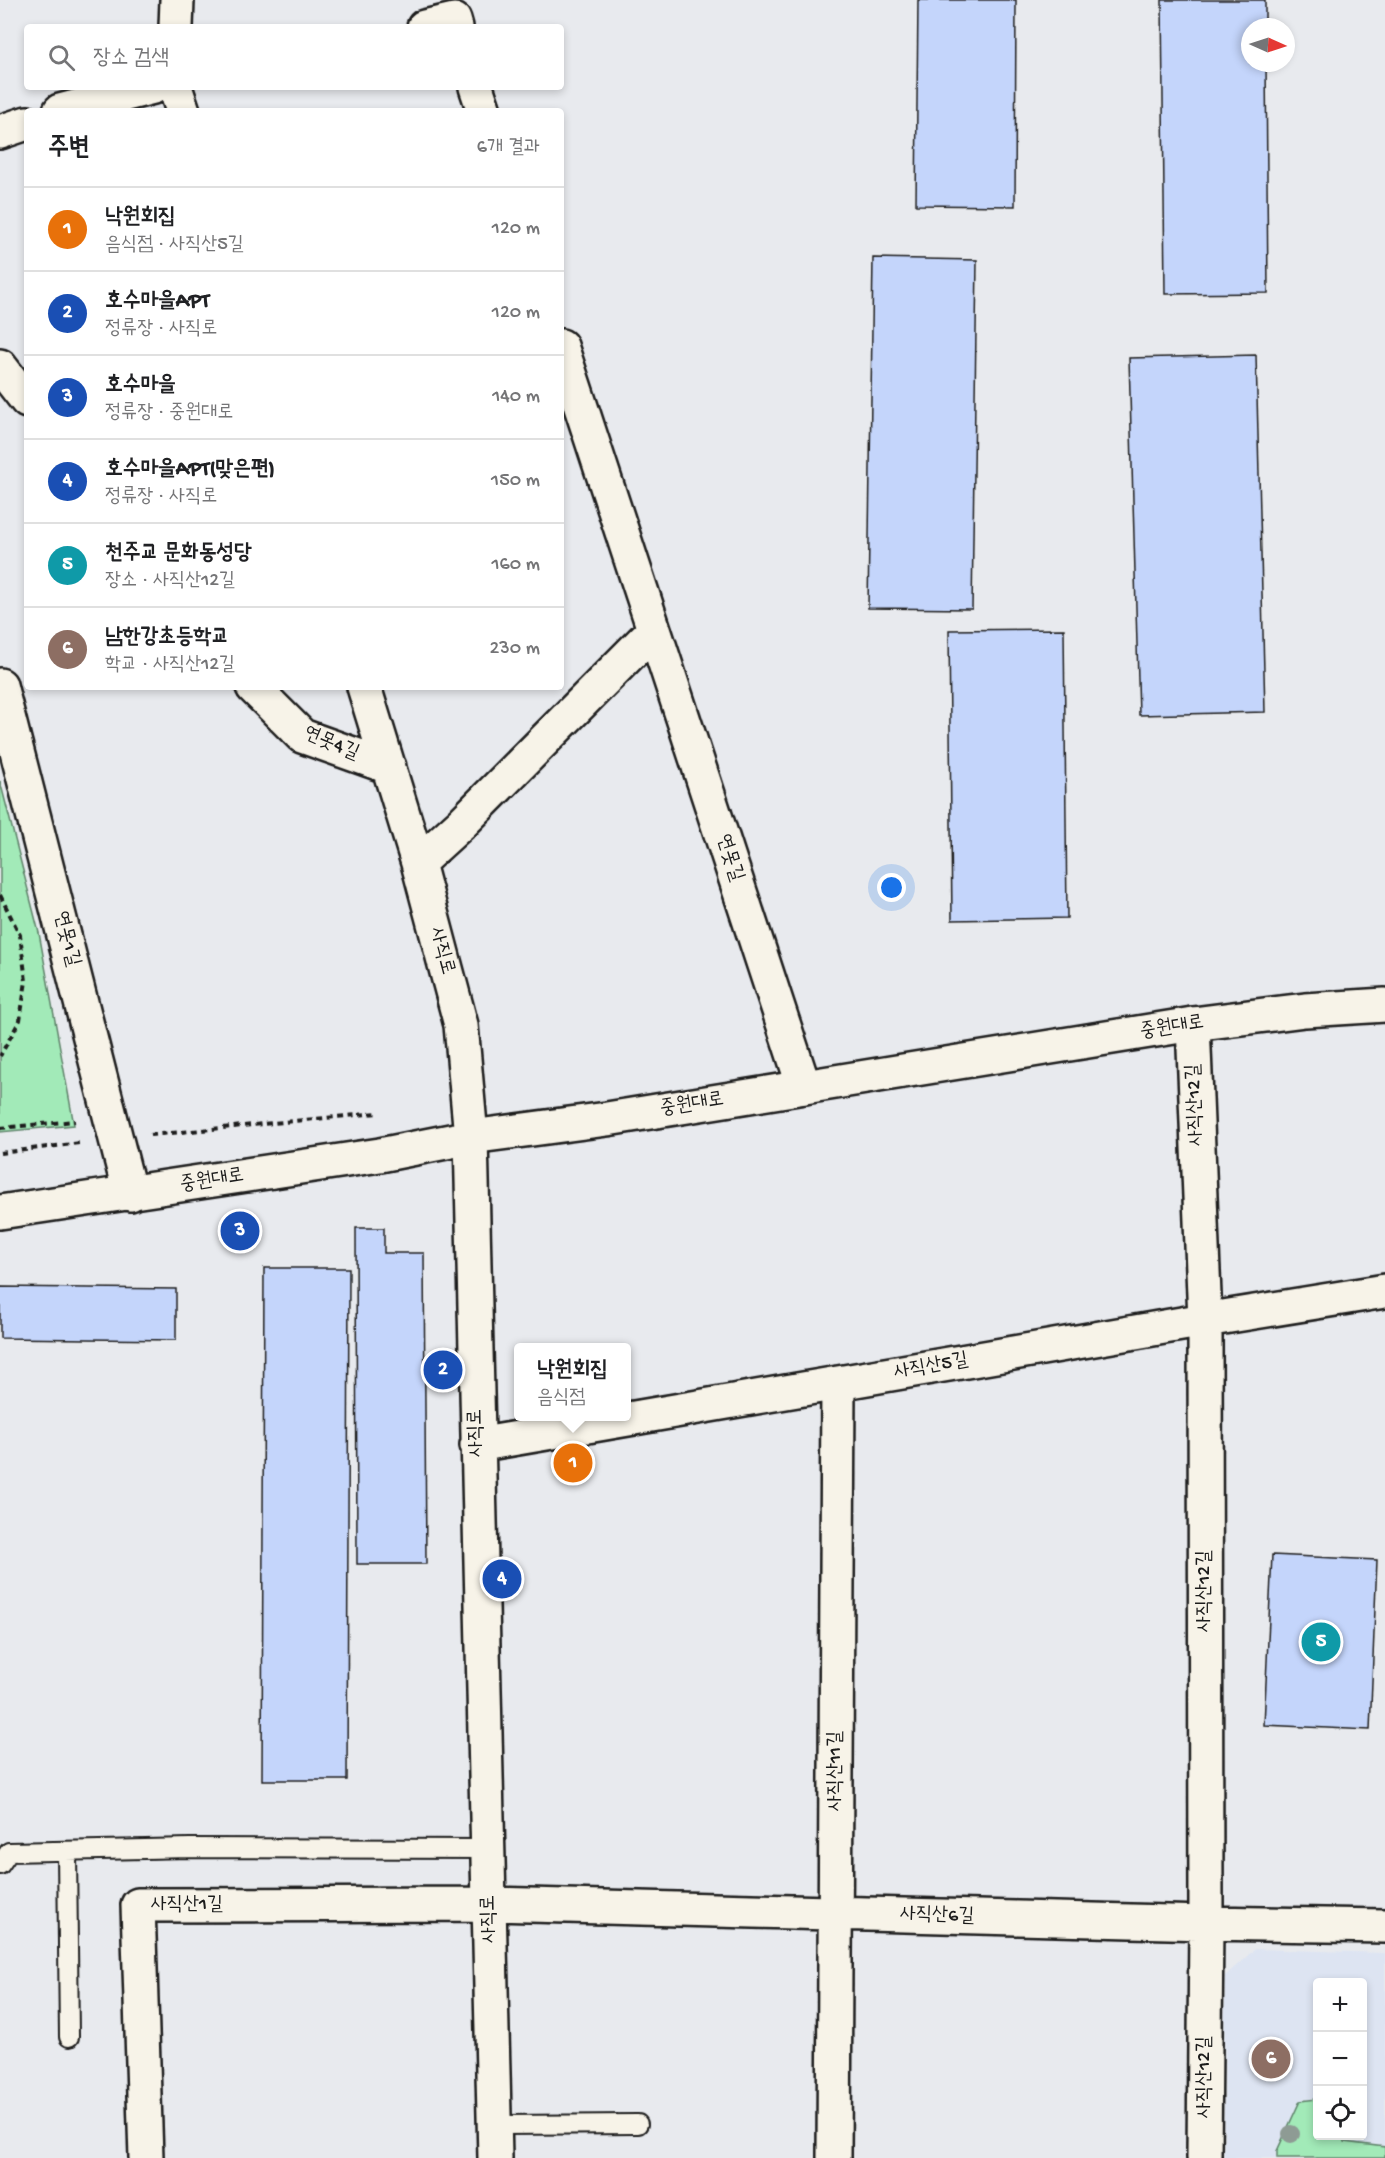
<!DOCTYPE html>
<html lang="ko">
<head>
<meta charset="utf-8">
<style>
	:root { --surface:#fff; --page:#f2f2f2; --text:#202124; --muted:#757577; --line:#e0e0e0; --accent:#1a73e8 }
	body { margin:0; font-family:"Gochi Hand","Poor Story",sans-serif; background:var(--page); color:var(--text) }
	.controls { position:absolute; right:18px; bottom:18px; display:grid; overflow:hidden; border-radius:6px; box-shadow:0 3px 9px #0003 }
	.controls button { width:54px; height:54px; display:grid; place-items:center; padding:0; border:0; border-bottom:2px solid var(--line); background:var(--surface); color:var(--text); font:30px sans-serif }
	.compass { position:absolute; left:1241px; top:18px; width:54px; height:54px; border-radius:50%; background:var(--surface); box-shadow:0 3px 9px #0003; rotate:93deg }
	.you { position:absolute; left:892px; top:888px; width:21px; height:21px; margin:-15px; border:4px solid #fff; border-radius:50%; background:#1a73e8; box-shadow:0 0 0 9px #1a73e833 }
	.badge { display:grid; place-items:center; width:39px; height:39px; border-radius:50%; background:var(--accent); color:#fff; font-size:20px; font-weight:700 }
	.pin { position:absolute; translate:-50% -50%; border:3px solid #fff; box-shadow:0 2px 6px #0006 }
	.popup { position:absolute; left:514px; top:1343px; width:117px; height:78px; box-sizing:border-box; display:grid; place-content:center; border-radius:6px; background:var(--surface); filter:drop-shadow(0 2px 4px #0005); font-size:20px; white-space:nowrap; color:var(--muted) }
	.popup b { font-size:22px; color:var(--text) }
	.popup::after { content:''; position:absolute; left:50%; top:100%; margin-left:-12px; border:12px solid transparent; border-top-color:var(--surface) }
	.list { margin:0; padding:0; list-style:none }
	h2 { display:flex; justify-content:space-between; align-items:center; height:78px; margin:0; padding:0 24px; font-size:26px }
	h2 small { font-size:20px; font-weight:400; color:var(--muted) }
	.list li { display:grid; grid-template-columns:39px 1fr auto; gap:18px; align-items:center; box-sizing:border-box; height:84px; padding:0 24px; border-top:2px solid var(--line) }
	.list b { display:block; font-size:22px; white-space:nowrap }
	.list p { margin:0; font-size:20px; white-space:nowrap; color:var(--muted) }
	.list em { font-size:20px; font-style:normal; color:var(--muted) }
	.icon { flex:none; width:33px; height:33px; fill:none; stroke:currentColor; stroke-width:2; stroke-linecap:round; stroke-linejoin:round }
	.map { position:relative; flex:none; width:1385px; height:2158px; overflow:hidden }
	.search { position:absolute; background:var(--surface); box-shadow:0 3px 9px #0003; left:24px; top:24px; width:540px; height:66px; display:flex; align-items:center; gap:15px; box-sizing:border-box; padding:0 21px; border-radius:6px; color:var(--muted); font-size:22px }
	.panel { position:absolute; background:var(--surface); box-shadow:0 3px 9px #0003; left:24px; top:108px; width:540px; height:582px; border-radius:6px }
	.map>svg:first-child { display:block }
	.built { fill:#dde4f2; fill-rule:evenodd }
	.green { fill:#a2eab8; stroke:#5f836a; stroke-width:1.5 }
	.building { fill:#c4d5fb; stroke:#1c1c1c; stroke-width:1.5 }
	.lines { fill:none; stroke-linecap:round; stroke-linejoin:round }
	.lane-casing { stroke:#1c1c1c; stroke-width:22 }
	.street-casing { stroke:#1c1c1c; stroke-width:38 }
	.secondary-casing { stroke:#1c1c1c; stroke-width:38 }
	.path { stroke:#1c1c1c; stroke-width:4; stroke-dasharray:6 4.5; stroke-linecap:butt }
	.lane { stroke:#f7f3e8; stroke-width:18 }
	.street { stroke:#f7f3e8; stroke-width:33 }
	.secondary { stroke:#f7f3e8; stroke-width:33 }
	.tree { fill:#8e9b94 }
	.labels { text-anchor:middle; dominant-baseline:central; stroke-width:5; stroke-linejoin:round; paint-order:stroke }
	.street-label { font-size:20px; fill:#1c1c1c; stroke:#f7f3e8 }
</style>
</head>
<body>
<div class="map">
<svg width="1385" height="2158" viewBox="0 0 1385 2158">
	<rect width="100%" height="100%" fill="#e8eaee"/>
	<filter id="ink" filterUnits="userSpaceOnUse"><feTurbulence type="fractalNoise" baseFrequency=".0167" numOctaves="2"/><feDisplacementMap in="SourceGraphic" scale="12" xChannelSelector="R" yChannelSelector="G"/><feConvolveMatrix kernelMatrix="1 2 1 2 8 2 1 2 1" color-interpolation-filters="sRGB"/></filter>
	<g filter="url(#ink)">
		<!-- built -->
		<path class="built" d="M 1255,1949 L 1385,1953 L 1385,2158 L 1224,2158 L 1225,1976 ZM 1318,1982 L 1362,1982 L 1362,2136 L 1318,2136 Z"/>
		<!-- green -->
		<path class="green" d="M 0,781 L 39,933 L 74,1125 L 0,1132 Z
			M 1317,2099 L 1318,2136 L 1343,2136 L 1344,2142 L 1385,2147 L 1385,2158 L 1277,2158 L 1277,2151 L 1300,2101 Z"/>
		<!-- building -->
		<path class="building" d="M 918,0 L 1016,0 L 1015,206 L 916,205 Z
			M 1162,0 L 1265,0 L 1265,27 L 1250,27 L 1250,63 L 1266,63 L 1268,293 L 1165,294 Z
			M 873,258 L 977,260 L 972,609 L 868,608 Z
			M 1256,355 L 1265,712 L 1139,715 L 1129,358 Z
			M 1064,629 L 1067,918 L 952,920 L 949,630 Z
			M 356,1228 L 384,1228 L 384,1253 L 424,1253 L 426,1564 L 357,1564 Z
			M 264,1268 L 349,1268 L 347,1780 L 262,1780 Z
			M 0,1287 L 176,1289 L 176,1340 L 0,1338 Z
			M 1272,1555 L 1377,1560 L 1370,1730 L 1264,1725 Z"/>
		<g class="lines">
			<defs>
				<path id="lane" d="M 67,1851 L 69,2037
					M 0,1865 L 9,1852 L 190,1848 L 489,1849
					M 494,2125 L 638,2124"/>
				<path id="street" d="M 176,27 L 177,0
					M 424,27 L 454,20 L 456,27
					M 175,87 L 183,111
					M 476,87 L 484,111
					M 60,111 L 153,87
					M 0,132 L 27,123
					M 561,346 L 804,1087
					M 0,366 L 27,401
					M 0,685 L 130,1194
					M 253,687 L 302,736 L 389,767
					M 364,687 L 418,863 L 461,1025 L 471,1137 L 495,2158
					M 418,863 L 463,822 L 654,630
					M 1193,1024 L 1205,1320 L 1206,1923 L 1204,2158
					M 477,1445 L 1205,1320 L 1385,1291
					M 146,2158 L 138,1905 L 489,1904 L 1206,1923 L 1385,1926
					M 834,2158 L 838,1383"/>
				<path id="secondary" d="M 0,1212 L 380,1155 L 471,1137 L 607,1119 L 1193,1024 L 1305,1010 L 1385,1005"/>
			</defs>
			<!-- lane casing -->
			<use href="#lane" class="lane-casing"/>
			<!-- street casing -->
			<use href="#street" class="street-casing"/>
			<!-- secondary casing -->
			<use href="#secondary" class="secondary-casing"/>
			<!-- path -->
			<path class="path" d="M 0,895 L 20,935 L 26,981 L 20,1020 L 0,1056
				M 0,1128 L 75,1121
				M 150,1135 L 377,1113
				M 0,1153 L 80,1143"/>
			<!-- lane -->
			<use href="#lane" class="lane"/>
			<!-- street -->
			<use href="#street" class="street"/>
			<!-- secondary -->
			<use href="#secondary" class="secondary"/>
		</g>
		<!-- trees -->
		<circle class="tree" cx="1291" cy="2134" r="9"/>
	</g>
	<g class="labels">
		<!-- street labels -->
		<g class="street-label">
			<text transform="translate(331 744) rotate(23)">연못4길</text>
			<text transform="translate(729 858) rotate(72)">연못길</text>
			<text transform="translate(66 939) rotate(76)">연못1길</text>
			<text transform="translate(441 951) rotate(75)">사직로</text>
			<text transform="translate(1172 1028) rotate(-9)">중원대로</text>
			<text transform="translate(692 1105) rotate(-9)">중원대로</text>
			<text transform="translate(1196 1105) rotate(-92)">사직산12길</text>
			<text transform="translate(212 1181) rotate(-9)">중원대로</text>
			<text transform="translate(931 1367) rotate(-10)">사직산5길</text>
			<text transform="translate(477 1433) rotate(-91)">사직로</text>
			<text transform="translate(1205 1591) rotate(-90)">사직산12길</text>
			<text transform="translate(836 1771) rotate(-90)">사직산11길</text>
			<text x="187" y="1905">사직산1길</text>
			<text transform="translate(937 1916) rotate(2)">사직산6길</text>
			<text transform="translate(490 1919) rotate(-91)">사직로</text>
			<text transform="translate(1205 2077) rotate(-90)">사직산12길</text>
		</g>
	</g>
</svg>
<div class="controls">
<button>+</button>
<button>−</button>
<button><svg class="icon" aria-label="locate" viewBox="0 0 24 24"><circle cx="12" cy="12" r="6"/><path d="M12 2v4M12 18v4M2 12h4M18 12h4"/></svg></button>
</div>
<svg class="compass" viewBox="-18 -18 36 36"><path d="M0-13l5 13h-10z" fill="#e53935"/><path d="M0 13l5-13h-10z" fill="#757577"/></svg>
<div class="you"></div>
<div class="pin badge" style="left:573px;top:1463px;background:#e8710a">1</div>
<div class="popup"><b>낙원회집</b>음식점</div>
<div class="pin badge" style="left:443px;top:1370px;background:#1a4fb4">2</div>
<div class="pin badge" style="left:240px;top:1231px;background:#1a4fb4">3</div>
<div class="pin badge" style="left:502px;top:1579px;background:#1a4fb4">4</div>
<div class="pin badge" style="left:1321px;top:1642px;background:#0f9aa8">5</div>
<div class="pin badge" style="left:1271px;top:2059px;background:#8d6e63">6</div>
<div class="search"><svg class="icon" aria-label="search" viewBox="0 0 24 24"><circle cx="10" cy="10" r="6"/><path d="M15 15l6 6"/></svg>장소 검색</div>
<section class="panel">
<h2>주변<small>6개 결과</small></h2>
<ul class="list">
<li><span class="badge" style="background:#e8710a">1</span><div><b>낙원회집</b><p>음식점 · 사직산5길</p></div><em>120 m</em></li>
<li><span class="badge" style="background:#1a4fb4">2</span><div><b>호수마을APT</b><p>정류장 · 사직로</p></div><em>120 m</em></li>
<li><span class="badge" style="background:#1a4fb4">3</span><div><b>호수마을</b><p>정류장 · 중원대로</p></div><em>140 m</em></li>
<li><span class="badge" style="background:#1a4fb4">4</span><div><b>호수마을APT(맞은편)</b><p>정류장 · 사직로</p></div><em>150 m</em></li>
<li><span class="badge" style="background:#0f9aa8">5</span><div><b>천주교 문화동성당</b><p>장소 · 사직산12길</p></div><em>160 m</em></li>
<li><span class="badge" style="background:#8d6e63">6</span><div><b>남한강초등학교</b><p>학교 · 사직산12길</p></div><em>230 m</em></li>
</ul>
</section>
</div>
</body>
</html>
